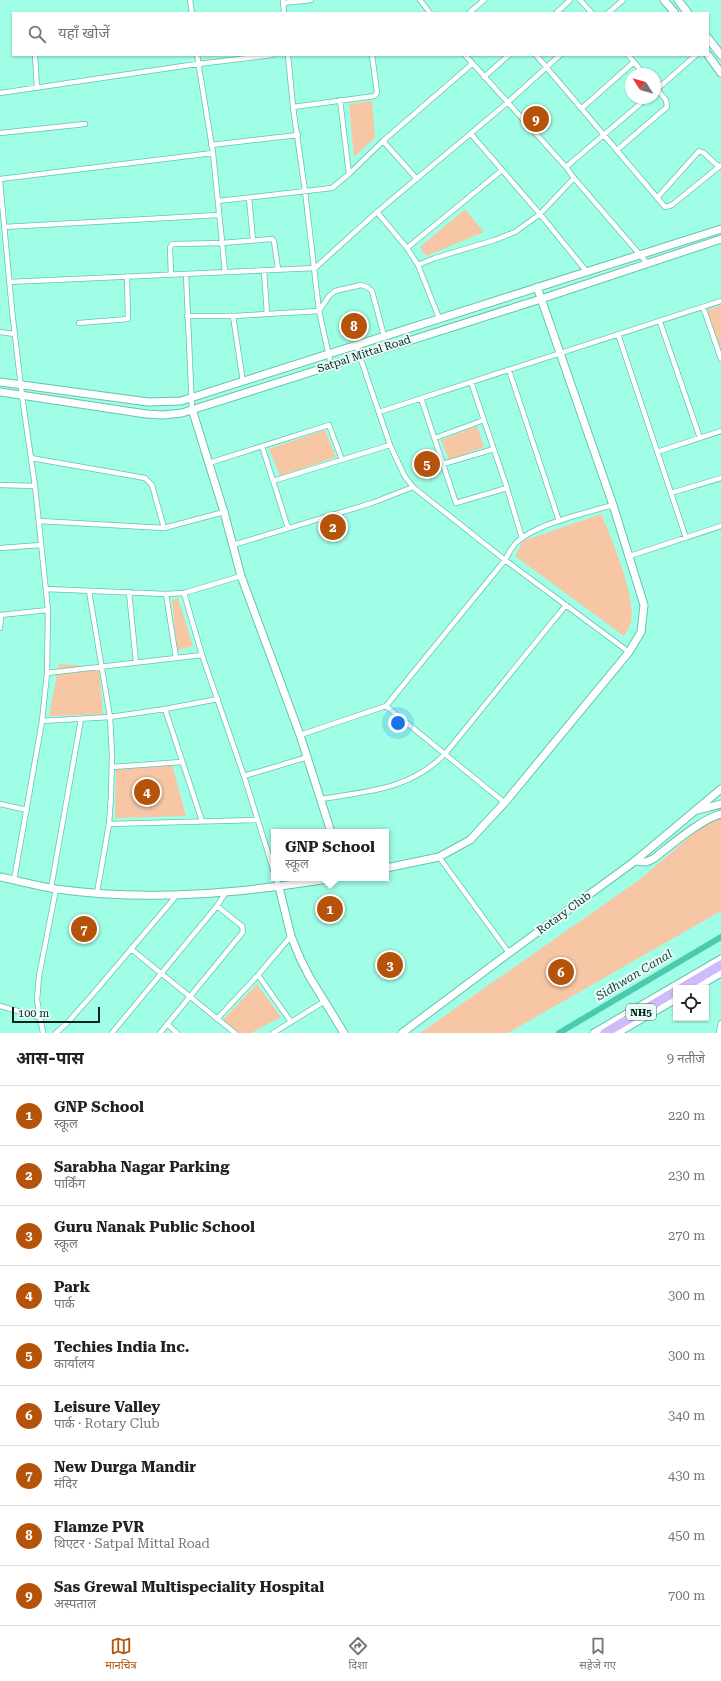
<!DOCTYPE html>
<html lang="hi">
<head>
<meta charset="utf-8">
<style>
	:root { --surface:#fff; --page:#f6f6f6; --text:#202124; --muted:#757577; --line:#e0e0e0; --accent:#b45309 }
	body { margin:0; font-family:"Roboto Serif","Noto Sans Devanagari",serif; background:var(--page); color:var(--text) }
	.controls { position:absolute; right:12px; bottom:12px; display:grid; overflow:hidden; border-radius:0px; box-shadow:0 1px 3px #0004 }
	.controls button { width:36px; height:36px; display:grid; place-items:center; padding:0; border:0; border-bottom:1px solid var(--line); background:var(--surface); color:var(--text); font:20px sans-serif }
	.compass { position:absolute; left:625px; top:68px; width:36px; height:36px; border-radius:50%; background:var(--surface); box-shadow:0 1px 3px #0004; rotate:306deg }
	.scale { position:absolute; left:12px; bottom:10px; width:88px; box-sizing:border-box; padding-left:4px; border:2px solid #00261e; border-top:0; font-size:11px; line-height:14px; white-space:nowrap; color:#00261e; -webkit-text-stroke:3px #e9fbf6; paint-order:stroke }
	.you { position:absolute; left:398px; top:723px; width:14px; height:14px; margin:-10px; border:3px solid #fff; border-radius:50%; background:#1a73e8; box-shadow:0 0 0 6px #1a73e833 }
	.badge { display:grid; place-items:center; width:26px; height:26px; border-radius:50%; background:var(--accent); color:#fff; font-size:13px; font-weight:700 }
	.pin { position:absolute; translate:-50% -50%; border:2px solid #fff; box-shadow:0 1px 4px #0006 }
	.popup { position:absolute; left:271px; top:829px; width:118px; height:52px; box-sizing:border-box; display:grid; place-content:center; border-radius:0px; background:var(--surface); filter:drop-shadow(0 1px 3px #0005); font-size:13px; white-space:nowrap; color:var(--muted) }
	.popup b { font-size:15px; color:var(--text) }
	.popup::after { content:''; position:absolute; left:50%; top:100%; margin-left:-8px; border:8px solid transparent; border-top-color:var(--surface) }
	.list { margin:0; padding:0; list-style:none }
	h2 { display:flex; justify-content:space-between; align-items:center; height:52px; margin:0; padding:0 16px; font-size:17px }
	h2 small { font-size:13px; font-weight:400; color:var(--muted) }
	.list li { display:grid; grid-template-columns:26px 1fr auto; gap:12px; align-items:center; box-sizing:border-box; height:60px; padding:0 16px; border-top:1px solid var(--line) }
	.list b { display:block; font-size:15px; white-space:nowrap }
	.list p { margin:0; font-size:13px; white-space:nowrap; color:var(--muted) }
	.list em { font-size:13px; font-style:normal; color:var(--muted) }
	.icon { flex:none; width:22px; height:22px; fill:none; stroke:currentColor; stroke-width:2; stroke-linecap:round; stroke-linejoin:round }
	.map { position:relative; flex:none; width:721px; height:1033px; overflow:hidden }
	.search { position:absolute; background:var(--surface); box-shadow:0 1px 3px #0004; left:12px; right:12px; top:12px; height:44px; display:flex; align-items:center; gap:10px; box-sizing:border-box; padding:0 14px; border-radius:0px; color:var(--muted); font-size:15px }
	.sheet { height:592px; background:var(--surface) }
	nav { display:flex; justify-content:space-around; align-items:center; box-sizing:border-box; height:56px; border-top:1px solid var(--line); background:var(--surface); font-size:11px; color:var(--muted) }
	nav a { display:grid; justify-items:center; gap:2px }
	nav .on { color:var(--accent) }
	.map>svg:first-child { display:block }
	.green { fill:#f7c6a4 }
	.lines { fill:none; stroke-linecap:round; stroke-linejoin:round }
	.canal { stroke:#4ccab0; stroke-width:6 }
	.street-casing { stroke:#65c3ae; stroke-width:6 }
	.secondary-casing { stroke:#65c3ae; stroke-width:9 }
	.highway-casing { stroke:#8587ae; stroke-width:11 }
	.street { stroke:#fff; stroke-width:4.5 }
	.secondary { stroke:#fff; stroke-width:7 }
	.highway { stroke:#cdbbfb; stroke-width:9 }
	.labels { text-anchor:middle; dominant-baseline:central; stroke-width:4; stroke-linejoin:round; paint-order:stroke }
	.shield { fill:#e9fbf6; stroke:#46665f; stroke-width:1 }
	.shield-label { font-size:10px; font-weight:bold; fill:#00261e }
	.street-label { font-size:11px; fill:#00261e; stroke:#e9fbf6 }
	.water-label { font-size:12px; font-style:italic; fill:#144a3f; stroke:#e9fbf6 }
</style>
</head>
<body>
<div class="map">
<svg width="721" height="1033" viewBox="0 0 721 1033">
	<rect width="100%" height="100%" fill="#a0fee7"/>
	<!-- green -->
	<path class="green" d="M 372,101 L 375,138 L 354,157 L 349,104 Z
		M 465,209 L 484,232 L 426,256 L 420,247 Z
		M 721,305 L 721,349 L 707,310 Z
		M 477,426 L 484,447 L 449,460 L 441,440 Z
		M 325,430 L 336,457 L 280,476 L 269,449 Z
		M 601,514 C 612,539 636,596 631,622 C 630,627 626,632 624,636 L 515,556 L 523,541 Z
		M 178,598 L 193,646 L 177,651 L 172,600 Z
		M 59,664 L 99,667 L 103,714 L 49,716 Z
		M 172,764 L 186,816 L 115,818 L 116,768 Z
		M 721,805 L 721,911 L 508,1033 L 420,1033 L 639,880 L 708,821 Z
		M 257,984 L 281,1017 L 251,1033 L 239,1033 L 223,1020 Z"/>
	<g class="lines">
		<!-- canal -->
		<path class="canal" d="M 559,1033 L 721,937"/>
		<defs>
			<path id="street" d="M 190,0 L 192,13
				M 420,0 L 430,13
				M 580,0 L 592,13
				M 283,1 L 284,13
				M 283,3 L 311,0
				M 469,13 L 484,0
				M 556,13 L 570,0
				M 608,13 L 623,0
				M 35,55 L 37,88
				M 197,55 L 213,153 L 225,272
				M 288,55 L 293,107 L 305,191 L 319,311 L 331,365
				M 465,55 L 566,167 L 574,178 L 647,263
				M 536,55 L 665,207 L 672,205 L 721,165
				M 628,55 L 644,74
				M 484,77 L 509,55
				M 655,91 L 696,55
				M 0,93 L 190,65 L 272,55
				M 340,100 L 349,174
				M 293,107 L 375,96 L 377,92 L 372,55
				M 582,108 L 634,62
				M 0,133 L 85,124
				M 471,134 L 502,170
				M 383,141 L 417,179
				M 211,145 L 298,135
				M 617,150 L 667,107 L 666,100 L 655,87
				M 566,167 L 647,98
				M 0,179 L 213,153
				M 0,181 L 12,310 L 22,396 L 35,486 L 48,610 L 47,673 L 42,721 L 14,880
				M 249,198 L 253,240
				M 657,198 L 699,151 L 704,153 L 719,167
				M 218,201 L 332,188 L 349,174 L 383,141 L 472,64
				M 377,212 L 507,103 L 560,55
				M 4,227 L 219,215
				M 407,248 L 502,170 L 540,214 L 587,272
				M 418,265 L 435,258 L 495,240 L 515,232 L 540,214 L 574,178
				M 264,270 L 267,314
				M 186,274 L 192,409
				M 171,275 L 170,248 L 171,245 L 174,244 L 222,243 L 272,239 L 274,241 L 278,269
				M 9,282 L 315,268 L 377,212 L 407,248 L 418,265 L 439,318
				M 703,307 L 721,359
				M 187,316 L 233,316 L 319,311 L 329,296 L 335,291 L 361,285 L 367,287 L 372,291 L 384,336
				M 233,316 L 243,382
				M 660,322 L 700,438
				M 79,323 L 128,319 L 127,277
				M 0,332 L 15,334
				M 618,334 L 686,538
				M 356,345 L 390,445 L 404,475 L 413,487 L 505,560 L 629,652
				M 509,370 L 559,521
				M 421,398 L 456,503 L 507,488 L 471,382
				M 379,412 L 721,301
				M 435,438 L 484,420
				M 262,446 L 288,528
				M 657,452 L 721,431
				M 31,458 L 145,478 L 152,485 L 164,528
				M 209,463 L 329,425 L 342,460
				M 443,464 L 494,449
				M 273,481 L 390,445
				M 0,485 L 35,486
				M 507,488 L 522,538
				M 671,493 L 721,478
				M 39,521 L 164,528 L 224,512
				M 233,545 L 372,503 L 413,487
				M 0,548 L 41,545
				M 630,556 L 721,526
				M 241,576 L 184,593 L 202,655 L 244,776 L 274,872
				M 46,589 L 166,594 L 184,593
				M 89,591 L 110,717 L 112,754 L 111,797 L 109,824 L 97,893
				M 129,592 L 136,662
				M 166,594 L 176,658
				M 0,615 L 48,610
				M 0,628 L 1,615
				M 47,673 L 202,655
				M 386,706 L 505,803
				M 42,721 L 110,717 L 165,709
				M 300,735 L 386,706 L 505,560 C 508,555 511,548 515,544 C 534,524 586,513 613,505
				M 112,767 L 182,762
				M 244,776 L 308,757
				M 321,799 C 369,791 409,790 445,754 L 566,605
				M 0,804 L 27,810
				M 202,821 L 165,709 L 218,699
				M 109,824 L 257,820
				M 439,857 L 509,953
				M 276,878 L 279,887
				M 51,888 L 81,719
				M 131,949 L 235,1033
				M 258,975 L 291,1022
				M 0,1006 L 39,1017
				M 217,1019 L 258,975 L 291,936
				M 167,1024 L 177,1033
				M 43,1033 L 37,1000 L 39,976 L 56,889
				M 56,1033 L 67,1023 L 92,995 L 177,895
				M 112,1033 L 217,906 L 226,892
				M 160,1033 L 243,932 L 242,926 L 217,906
				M 273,1033 L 325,1001
				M 719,1033 L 721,1023"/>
			<path id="secondary" d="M 664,0 L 675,13
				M 678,0 L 688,13
				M 708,38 L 721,55
				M 708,55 L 721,73
				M 0,382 L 148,402 L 181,401 L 721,229
				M 0,392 L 146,414 L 163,415 L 182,413 L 541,299 L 721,239
				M 192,409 L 224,512 L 241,576 L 300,735 L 331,832
				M 698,810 L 721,804
				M 635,861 L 646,862 L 653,859 C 670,846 701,819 721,814
				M 386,868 L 439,857 L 470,840 L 507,800 L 629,652 L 641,632 L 644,605 L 613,505 L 537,287
				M 0,877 C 19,881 38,886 56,889 C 149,902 243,893 334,878
				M 279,887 L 291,936 L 300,958 L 309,976 L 344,1033
				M 695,988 L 721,973
				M 402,1033 L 509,953 L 635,861 L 721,789
				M 594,1033 L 721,959
				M 617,1033 L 676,999"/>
			<path id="highway" d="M 682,988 L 721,965
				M 605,1033 L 676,991"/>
		</defs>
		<!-- street casing -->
		<use href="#street" class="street-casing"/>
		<!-- secondary casing -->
		<use href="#secondary" class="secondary-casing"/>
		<!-- highway casing -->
		<use href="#highway" class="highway-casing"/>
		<!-- street -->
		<use href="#street" class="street"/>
		<!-- secondary -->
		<use href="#secondary" class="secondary"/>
		<!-- highway -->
		<use href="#highway" class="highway"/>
	</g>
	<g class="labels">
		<!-- shield labels -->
		<rect class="shield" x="626" y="1004" width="30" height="16" rx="3"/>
		<g class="shield-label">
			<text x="641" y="1012">NH5</text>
		</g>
		<!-- street labels -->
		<g class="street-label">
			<text transform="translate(364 354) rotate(-18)">Satpal Mittal Road</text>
			<text transform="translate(564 913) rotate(-36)">Rotary Club</text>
		</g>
		<!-- water labels -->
		<g class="water-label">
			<text transform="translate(634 975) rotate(-31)">Sidhwan Canal</text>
		</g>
	</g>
</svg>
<div class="controls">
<button><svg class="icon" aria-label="locate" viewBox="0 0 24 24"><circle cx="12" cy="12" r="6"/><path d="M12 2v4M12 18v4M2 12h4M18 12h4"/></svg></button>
</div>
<svg class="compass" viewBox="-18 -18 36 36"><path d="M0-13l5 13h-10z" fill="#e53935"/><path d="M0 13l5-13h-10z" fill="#757577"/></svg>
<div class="scale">100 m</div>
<div class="you"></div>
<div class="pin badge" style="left:330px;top:909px">1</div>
<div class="popup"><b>GNP School</b>स्कूल</div>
<div class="pin badge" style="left:333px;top:527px">2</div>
<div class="pin badge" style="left:390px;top:965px">3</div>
<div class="pin badge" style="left:147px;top:792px">4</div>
<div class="pin badge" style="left:427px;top:464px">5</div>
<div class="pin badge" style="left:561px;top:972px">6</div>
<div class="pin badge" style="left:84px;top:929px">7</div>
<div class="pin badge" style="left:354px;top:326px">8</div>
<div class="pin badge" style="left:536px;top:119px">9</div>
<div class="search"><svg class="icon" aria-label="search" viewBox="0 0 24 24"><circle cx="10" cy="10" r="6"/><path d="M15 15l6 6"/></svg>यहाँ खोजें</div>
</div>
<section class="sheet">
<h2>आस-पास<small>9 नतीजे</small></h2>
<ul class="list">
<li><span class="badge">1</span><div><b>GNP School</b><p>स्कूल</p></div><em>220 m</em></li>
<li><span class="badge">2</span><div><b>Sarabha Nagar Parking</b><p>पार्किंग</p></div><em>230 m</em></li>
<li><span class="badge">3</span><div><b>Guru Nanak Public School</b><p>स्कूल</p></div><em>270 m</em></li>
<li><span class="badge">4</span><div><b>Park</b><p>पार्क</p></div><em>300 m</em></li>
<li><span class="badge">5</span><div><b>Techies India Inc.</b><p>कार्यालय</p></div><em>300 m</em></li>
<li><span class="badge">6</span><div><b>Leisure Valley</b><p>पार्क · Rotary Club</p></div><em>340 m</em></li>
<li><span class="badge">7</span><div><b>New Durga Mandir</b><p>मंदिर</p></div><em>430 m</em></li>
<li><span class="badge">8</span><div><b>Flamze PVR</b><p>थिएटर · Satpal Mittal Road</p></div><em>450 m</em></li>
<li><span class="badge">9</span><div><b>Sas Grewal Multispeciality Hospital</b><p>अस्पताल</p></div><em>700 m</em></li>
</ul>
</section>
<nav>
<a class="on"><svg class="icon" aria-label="map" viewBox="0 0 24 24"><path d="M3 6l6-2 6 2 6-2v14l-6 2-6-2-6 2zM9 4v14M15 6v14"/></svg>मानचित्र</a>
<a><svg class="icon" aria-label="directions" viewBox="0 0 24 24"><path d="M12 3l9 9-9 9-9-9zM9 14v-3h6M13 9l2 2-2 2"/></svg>दिशा</a>
<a><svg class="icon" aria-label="saved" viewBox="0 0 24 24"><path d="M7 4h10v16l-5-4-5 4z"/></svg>सहेजे गए</a>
</nav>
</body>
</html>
